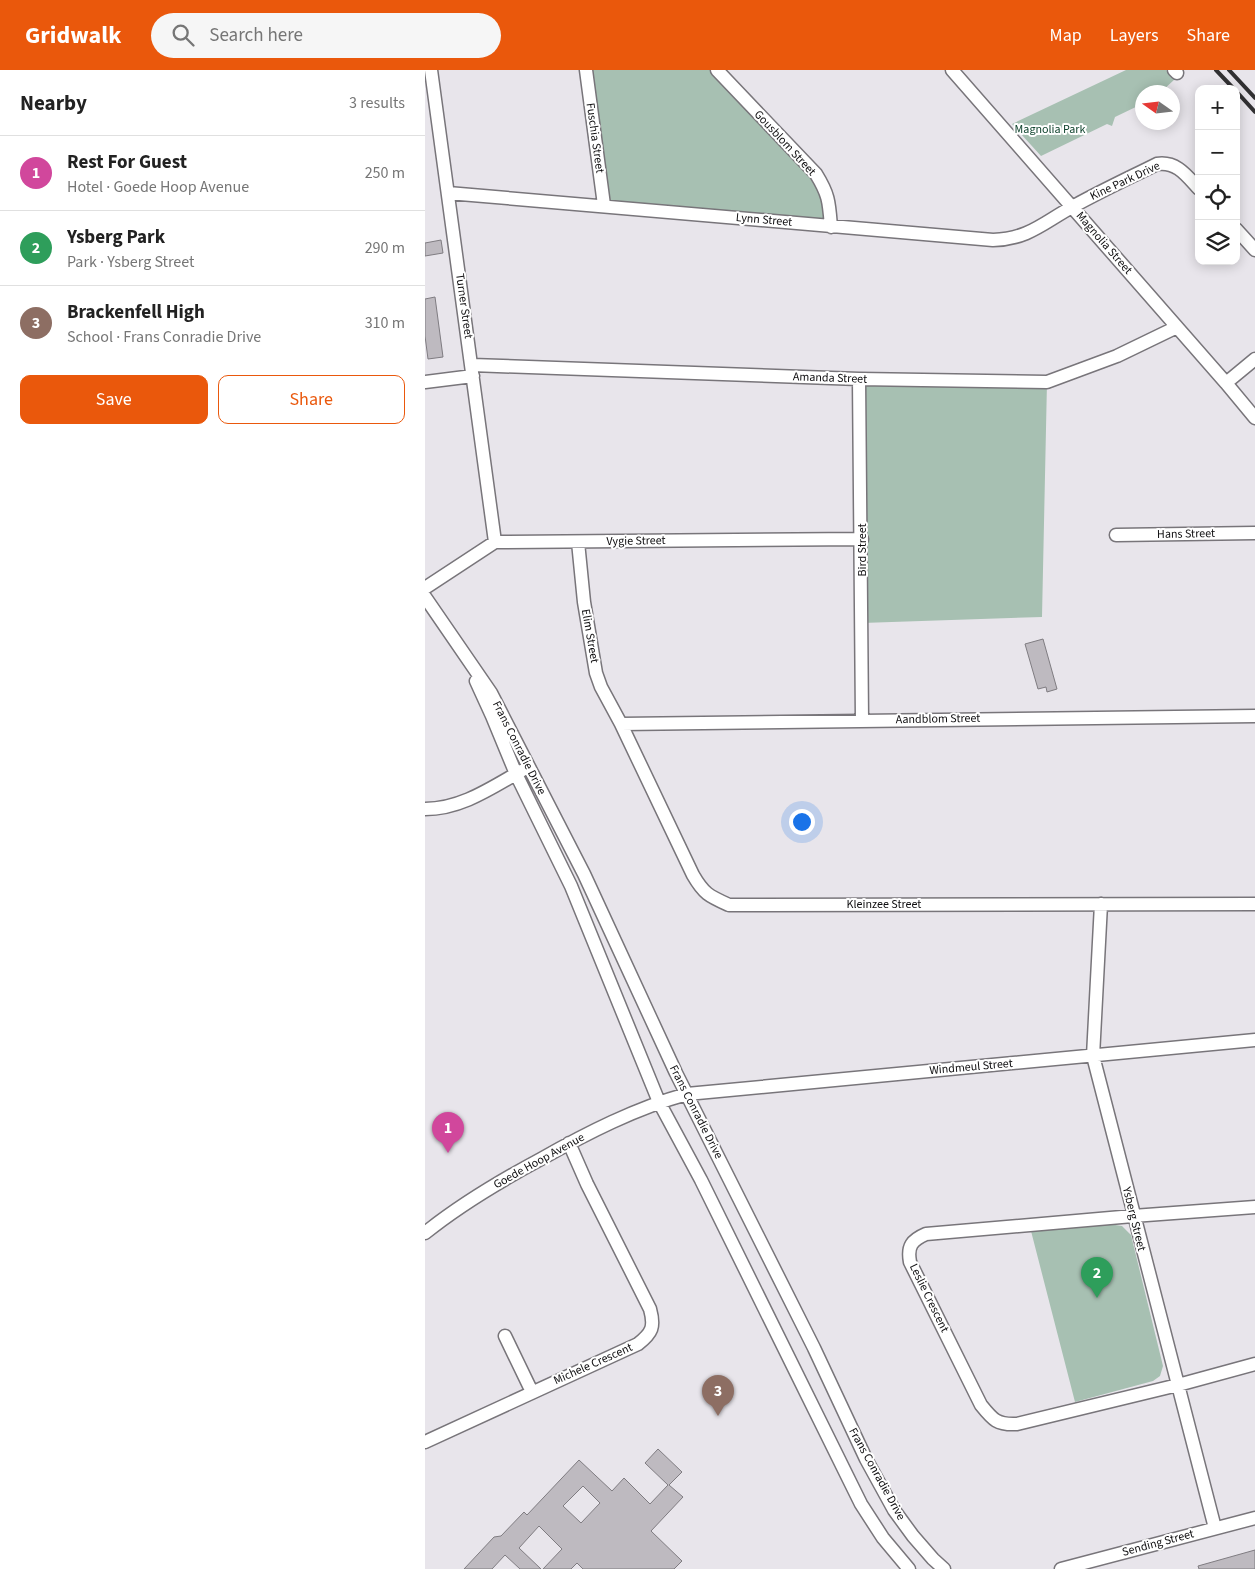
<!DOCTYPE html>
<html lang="en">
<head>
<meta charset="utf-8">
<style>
	:root { --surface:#fff; --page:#f6f6f6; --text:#222; --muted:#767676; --line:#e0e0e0; --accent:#ea580c }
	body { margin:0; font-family:"Source Sans 3",sans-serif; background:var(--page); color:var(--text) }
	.controls { position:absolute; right:15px; top:15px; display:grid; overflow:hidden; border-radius:10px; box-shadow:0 2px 12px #0003 }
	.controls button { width:45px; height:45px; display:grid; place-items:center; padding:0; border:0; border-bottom:1px solid var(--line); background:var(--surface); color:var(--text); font:25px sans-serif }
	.compass { position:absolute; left:710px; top:15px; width:45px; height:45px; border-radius:50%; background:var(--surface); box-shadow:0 2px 12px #0003; rotate:284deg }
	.you { position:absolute; left:376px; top:751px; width:18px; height:18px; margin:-12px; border:4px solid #fff; border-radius:50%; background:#1a73e8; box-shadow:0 0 0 8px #1a73e833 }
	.badge { display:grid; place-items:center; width:32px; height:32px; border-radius:50%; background:var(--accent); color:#fff; font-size:16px; font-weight:700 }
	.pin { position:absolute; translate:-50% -41px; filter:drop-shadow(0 1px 2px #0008) }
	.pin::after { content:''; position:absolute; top:26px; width:18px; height:15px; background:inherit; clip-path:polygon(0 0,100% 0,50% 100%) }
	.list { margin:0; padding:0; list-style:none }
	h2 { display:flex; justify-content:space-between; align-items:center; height:65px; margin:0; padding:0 20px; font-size:21px }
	h2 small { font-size:16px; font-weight:400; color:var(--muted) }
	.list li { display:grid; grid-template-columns:32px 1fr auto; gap:15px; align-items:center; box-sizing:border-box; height:75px; padding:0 20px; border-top:1px solid var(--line) }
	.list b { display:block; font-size:19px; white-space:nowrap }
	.list p { margin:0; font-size:16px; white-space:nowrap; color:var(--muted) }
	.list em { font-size:16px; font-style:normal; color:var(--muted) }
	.actions { display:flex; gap:10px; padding:15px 20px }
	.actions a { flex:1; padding:11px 0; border:1px solid var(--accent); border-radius:10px; text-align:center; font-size:18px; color:var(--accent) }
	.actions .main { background:var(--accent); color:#fff }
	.icon { flex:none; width:28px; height:28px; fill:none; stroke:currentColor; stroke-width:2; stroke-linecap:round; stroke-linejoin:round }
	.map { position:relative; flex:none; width:830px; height:1499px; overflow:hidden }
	header { display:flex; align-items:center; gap:30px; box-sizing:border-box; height:70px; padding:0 25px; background:var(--accent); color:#fff }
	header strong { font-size:24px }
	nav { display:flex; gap:28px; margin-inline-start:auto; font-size:18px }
	.search { width:350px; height:45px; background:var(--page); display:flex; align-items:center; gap:12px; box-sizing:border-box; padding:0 18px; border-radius:28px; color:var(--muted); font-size:19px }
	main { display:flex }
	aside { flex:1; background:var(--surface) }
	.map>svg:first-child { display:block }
	.green { fill:#a7c0b2 }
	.building { fill:#bebac0; stroke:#7f7c81; fill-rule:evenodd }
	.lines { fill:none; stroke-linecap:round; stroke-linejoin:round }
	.minor-casing { stroke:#78757a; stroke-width:15 }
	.minor { stroke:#fff; stroke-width:12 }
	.rail { stroke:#313032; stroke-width:4 }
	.labels { text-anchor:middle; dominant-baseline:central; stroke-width:4; stroke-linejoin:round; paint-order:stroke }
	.park-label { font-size:12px; fill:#0f432d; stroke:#fff }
	.street-label { font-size:12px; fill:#0e0d0f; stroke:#fff }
</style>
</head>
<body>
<header>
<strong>Gridwalk</strong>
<div class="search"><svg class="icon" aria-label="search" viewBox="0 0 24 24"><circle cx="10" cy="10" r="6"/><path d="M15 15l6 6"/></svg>Search here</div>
<nav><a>Map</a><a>Layers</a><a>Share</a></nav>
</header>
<main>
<aside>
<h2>Nearby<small>3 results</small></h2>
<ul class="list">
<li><span class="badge" style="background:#d1479c">1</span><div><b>Rest For Guest</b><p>Hotel · Goede Hoop Avenue</p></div><em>250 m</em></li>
<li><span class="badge" style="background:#2e9e5b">2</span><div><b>Ysberg Park</b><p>Park · Ysberg Street</p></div><em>290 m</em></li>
<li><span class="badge" style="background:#8d6e63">3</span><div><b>Brackenfell High</b><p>School · Frans Conradie Drive</p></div><em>310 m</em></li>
</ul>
<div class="actions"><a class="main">Save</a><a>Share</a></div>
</aside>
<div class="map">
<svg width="830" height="1499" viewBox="0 0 830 1499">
	<rect width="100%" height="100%" fill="#e8e5eb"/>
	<!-- green -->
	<path class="green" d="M 161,0 L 290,0 L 392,106 L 403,156 L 179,135 Z
		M 701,0 L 741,0 L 750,9 L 736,22 L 718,22 L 717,34 L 690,47 L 687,56 L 682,54 L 616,86 L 587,54 Z
		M 434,309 L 622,312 L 617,547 L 437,553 Z
		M 684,1154 L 697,1156 L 706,1165 L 738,1296 L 735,1306 L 728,1311 L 650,1332 L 606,1161 Z"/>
	<!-- building -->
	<path class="building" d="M 16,170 L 18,183 L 0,186 L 0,173 Z
		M 10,227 L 18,287 L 3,289 L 0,266 L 0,229 Z
		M 618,569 L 632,619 L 622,622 L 621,617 L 613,619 L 600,574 Z
		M 233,1379 L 257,1402 L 244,1415 L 258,1427 L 226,1461 L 257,1491 L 249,1499 L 158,1499 L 152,1493 L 146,1499 L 118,1499 L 137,1479 L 114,1456 L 94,1478 L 116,1499 L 95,1499 L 80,1485 L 67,1499 L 39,1499 L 69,1467 L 76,1466 L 99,1442 L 102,1445 L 154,1390 L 187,1421 L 199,1408 L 225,1434 L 243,1415 L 220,1393 ZM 158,1416 L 175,1433 L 156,1453 L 138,1436 Z
		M 830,1480 L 830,1499 L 774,1499 L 773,1496 Z"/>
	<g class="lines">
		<defs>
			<path id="minor" d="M 6,0 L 70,472
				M 161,0 L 179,135
				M 292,0 L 391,104 C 404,125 404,132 406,157
				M 527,0 L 801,313 L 830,348
				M 749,0 L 752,3
				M 23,123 L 568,170 C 604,169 619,152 649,136 C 676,121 704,108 732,94 C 752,91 762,106 774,119
				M 811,159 L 830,180
				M 47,295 L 434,309 L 622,312 L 692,286 L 752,257
				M 434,309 L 437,650
				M 0,312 L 48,306
				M 801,313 L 830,289
				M 691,465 L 830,463
				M 153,472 L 159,532 L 171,603 L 176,617 L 196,654 L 268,805 C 279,824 284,826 304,835 L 830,834
				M 0,518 L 70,472 L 437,469
				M 0,527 L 66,623 L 104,697 L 159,804 L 251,1003 L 389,1278 L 441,1389 L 469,1440 L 488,1466 L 508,1489 L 519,1499
				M 51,611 L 67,646 L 91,704 L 146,816 L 234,1032 L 276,1110 L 436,1434 L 458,1468 L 484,1499
				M 196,654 L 830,646
				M 0,739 C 36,739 66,718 96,701
				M 676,834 L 668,986 L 790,1458
				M 830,1137 L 708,1146 L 501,1164 C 487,1170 482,1176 485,1192 L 556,1335 C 568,1350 572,1355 592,1354 L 753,1315 L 830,1294
				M 0,1163 C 36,1134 75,1111 116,1089 C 162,1063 211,1038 262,1024 L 830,970
				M 80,1266 L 107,1322
				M 0,1372 L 213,1274 C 227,1263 230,1257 225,1239 L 162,1114 L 144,1073
				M 636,1499 L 830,1448"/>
		</defs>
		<!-- minor casing -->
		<use href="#minor" class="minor-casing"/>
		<!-- minor -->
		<use href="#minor" class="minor"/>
		<!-- rail -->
		<path class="rail" d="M 791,0 L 809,19
			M 804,0 L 830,28
			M 811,21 L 830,42"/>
	</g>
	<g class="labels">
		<!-- park labels -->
		<g class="park-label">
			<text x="625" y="59">Magnolia Park</text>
		</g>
		<!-- street labels -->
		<g class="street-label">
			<text transform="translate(170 68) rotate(82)">Fuschia Street</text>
			<text transform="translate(360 73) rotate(47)">Gousblom Street</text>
			<text transform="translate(700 111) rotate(-25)">Kine Park Drive</text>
			<text transform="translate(339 150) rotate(5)">Lynn Street</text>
			<text transform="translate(679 173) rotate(49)">Magnolia Street</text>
			<text transform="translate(39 236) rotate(82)">Turner Street</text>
			<text transform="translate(405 308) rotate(2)">Amanda Street</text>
			<text transform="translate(761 464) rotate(-1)">Hans Street</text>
			<text transform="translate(211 471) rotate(-1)">Vygie Street</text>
			<text transform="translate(437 480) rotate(-90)">Bird Street</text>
			<text transform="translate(165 566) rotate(80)">Elim Street</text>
			<text transform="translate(513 649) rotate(-1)">Aandblom Street</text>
			<text transform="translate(94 678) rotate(63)">Frans Conradie Drive</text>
			<text x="459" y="834">Kleinzee Street</text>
			<text transform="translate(546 997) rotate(-5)">Windmeul Street</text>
			<text transform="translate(271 1042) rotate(63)">Frans Conradie Drive</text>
			<text transform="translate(114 1091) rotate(-29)">Goede Hoop Avenue</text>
			<text transform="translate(709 1149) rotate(76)">Ysberg Street</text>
			<text transform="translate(504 1228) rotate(64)">Leslie Crescent</text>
			<text transform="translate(168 1294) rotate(-24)">Michele Crescent</text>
			<text transform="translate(452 1404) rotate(61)">Frans Conradie Drive</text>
			<text transform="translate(733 1473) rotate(-15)">Sending Street</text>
		</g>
	</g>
</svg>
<div class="controls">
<button>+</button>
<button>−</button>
<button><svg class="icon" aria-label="locate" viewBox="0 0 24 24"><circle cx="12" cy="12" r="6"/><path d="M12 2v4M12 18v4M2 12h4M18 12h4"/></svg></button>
<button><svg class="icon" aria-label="layers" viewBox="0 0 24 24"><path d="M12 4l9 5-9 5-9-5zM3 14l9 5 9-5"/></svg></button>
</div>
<svg class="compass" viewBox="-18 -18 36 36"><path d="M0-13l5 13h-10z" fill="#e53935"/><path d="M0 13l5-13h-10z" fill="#767676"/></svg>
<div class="you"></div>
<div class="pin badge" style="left:23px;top:1083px;background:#d1479c">1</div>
<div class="pin badge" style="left:672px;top:1228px;background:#2e9e5b">2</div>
<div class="pin badge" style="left:293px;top:1346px;background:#8d6e63">3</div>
</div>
</main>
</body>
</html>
